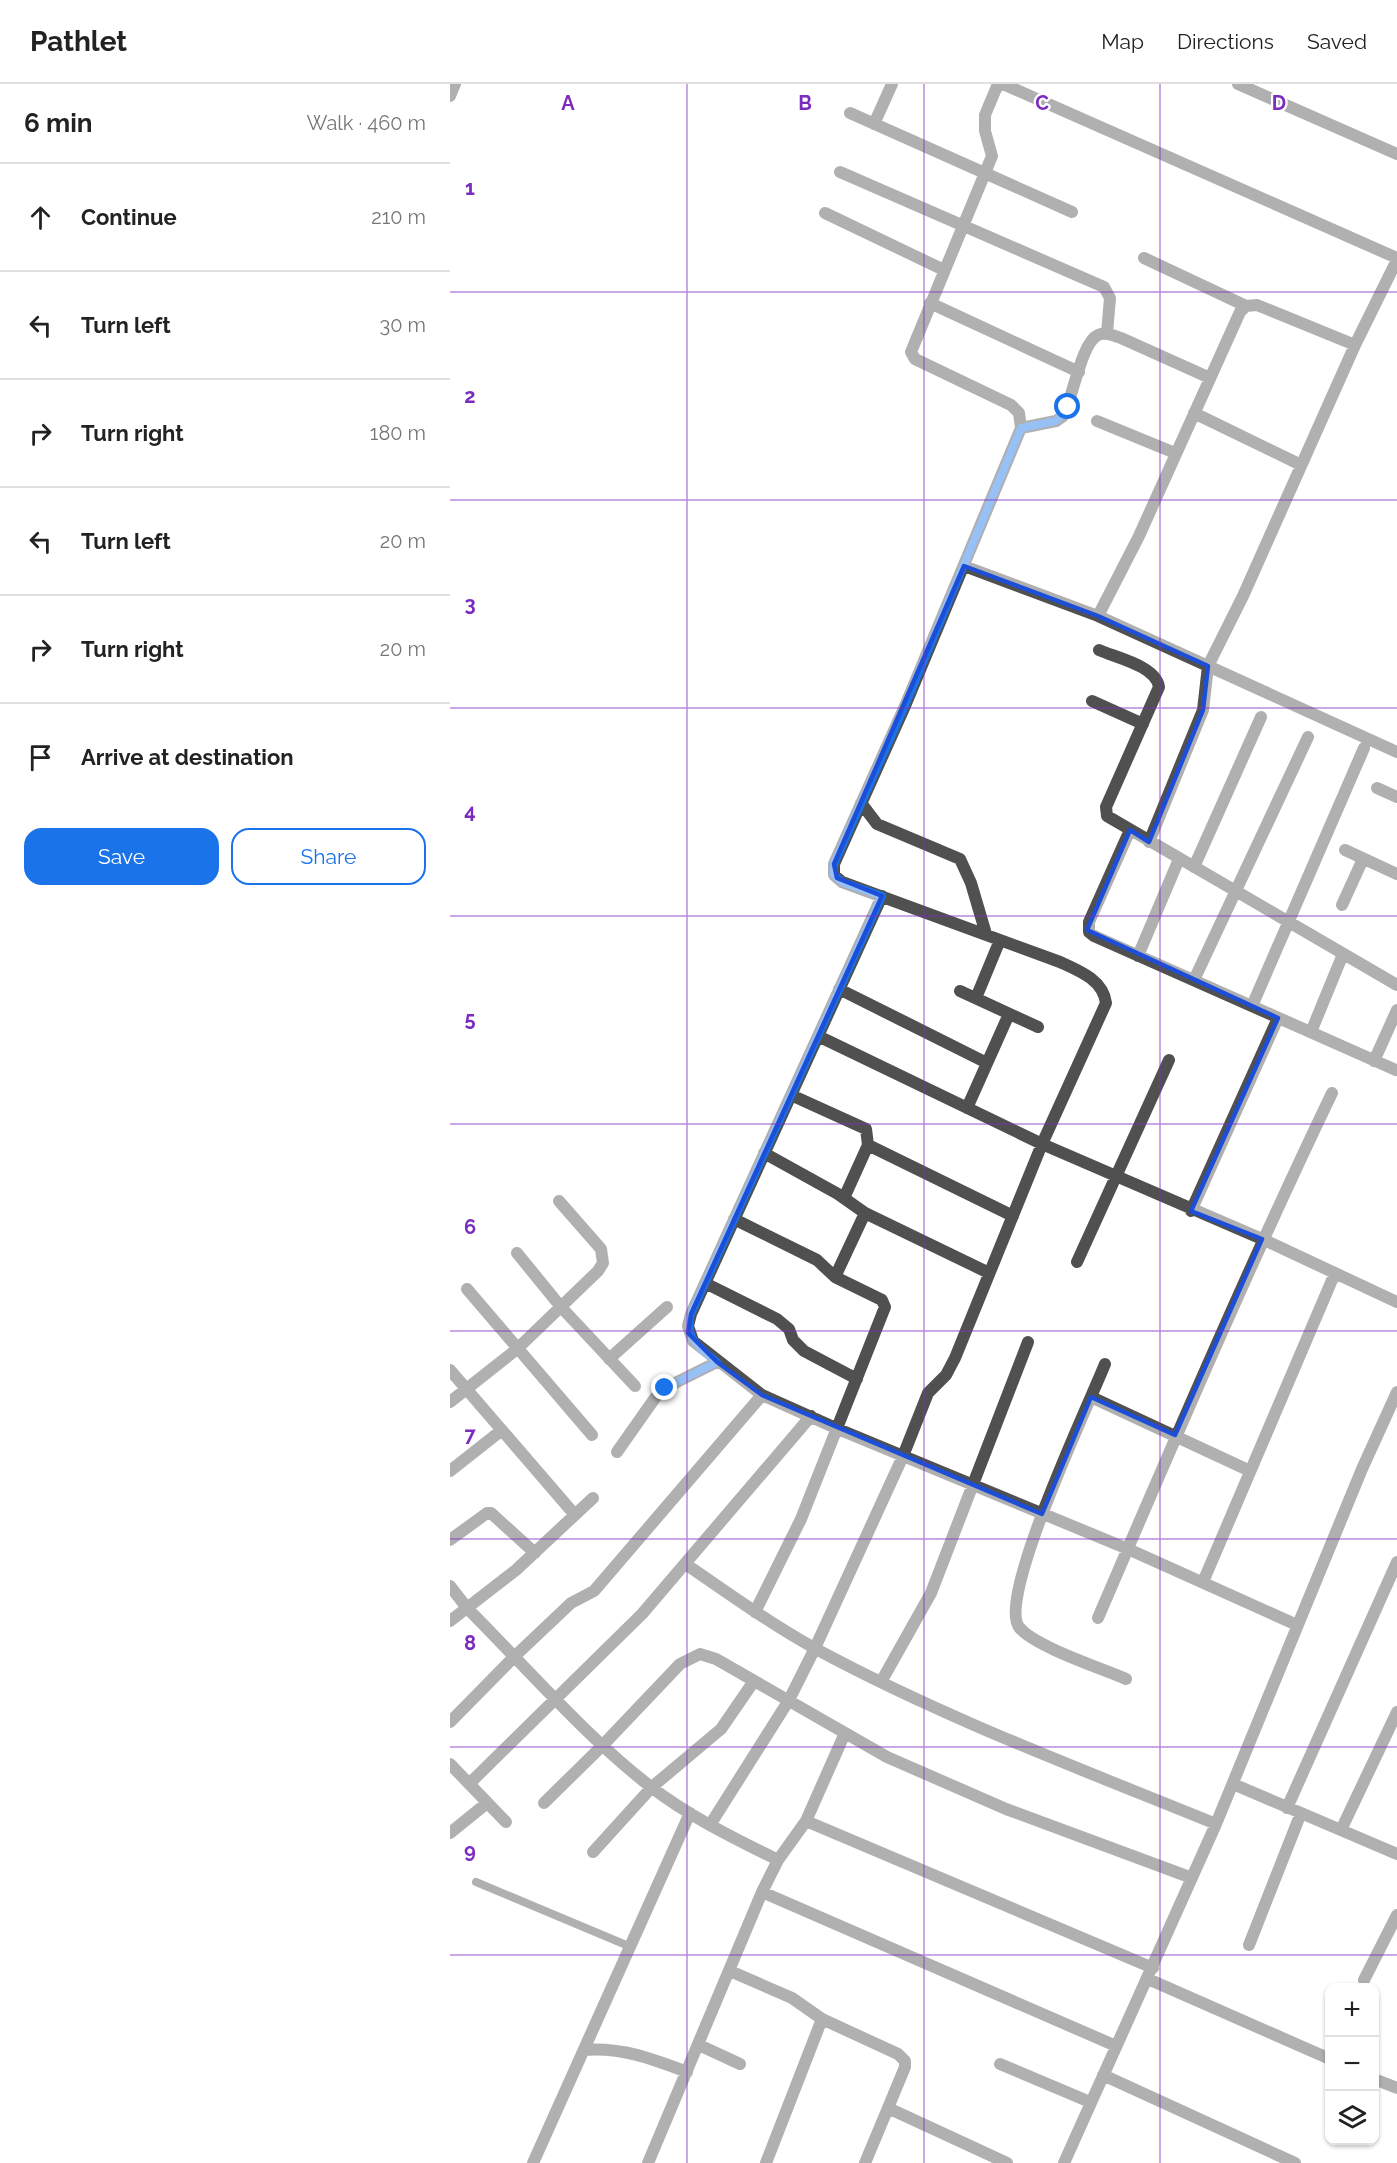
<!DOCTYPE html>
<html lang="en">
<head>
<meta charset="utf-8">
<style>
	:root { --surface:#fff; --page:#f2f2f2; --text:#222; --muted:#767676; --line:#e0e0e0; --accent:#1a73e8 }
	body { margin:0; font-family:Raleway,sans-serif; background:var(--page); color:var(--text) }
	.controls { position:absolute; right:18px; bottom:18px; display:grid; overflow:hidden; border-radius:12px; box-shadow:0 2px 4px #0004 }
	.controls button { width:54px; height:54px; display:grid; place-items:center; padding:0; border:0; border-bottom:2px solid var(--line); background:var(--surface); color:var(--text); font:30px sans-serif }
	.stop { position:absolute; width:18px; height:18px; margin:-14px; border:4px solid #1a73e8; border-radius:50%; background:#fff }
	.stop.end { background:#1a73e8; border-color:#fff; box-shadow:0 2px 6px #0008 }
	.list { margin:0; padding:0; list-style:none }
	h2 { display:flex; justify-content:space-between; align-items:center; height:78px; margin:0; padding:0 24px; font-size:26px }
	h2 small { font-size:20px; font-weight:400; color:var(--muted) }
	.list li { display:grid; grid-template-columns:39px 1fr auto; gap:18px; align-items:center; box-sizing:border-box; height:108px; padding:0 24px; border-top:2px solid var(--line) }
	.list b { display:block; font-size:22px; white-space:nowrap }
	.list em { font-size:20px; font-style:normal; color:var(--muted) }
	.actions { display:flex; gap:12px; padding:18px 24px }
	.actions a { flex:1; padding:14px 0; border:2px solid var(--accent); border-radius:18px; text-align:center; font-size:21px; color:var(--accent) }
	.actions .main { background:var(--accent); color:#fff }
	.icon { flex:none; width:33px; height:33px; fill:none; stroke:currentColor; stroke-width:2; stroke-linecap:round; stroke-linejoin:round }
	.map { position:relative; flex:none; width:947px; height:2079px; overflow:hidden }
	header { display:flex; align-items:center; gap:36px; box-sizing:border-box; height:84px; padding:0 30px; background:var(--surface); border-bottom:2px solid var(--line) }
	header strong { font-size:28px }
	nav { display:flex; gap:33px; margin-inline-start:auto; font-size:21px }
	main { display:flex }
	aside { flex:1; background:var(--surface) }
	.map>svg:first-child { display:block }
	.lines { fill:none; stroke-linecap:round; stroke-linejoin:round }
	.service { stroke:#505050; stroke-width:8 }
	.minor { stroke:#505050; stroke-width:12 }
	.route { stroke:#1a73e8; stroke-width:8 }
	.marked { fill:none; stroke:#1d4ed8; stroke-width:4.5; stroke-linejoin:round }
	.grid { fill:none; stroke:#7b2cbf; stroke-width:1.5; stroke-opacity:0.55 }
	.grid-label { font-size:20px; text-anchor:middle; font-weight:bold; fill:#7b2cbf; stroke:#fff; stroke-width:4.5; stroke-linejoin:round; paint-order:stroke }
</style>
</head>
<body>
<header>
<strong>Pathlet</strong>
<nav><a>Map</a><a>Directions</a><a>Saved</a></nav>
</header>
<main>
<aside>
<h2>6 min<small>Walk · 460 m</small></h2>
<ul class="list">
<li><svg class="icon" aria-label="ahead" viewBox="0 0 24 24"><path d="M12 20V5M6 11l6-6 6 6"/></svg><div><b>Continue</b></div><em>210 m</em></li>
<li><svg class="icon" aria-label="left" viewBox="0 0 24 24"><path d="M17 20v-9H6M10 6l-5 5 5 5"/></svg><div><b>Turn left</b></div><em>30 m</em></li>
<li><svg class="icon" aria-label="right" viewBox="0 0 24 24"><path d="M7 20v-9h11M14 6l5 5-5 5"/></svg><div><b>Turn right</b></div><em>180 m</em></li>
<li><svg class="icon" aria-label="left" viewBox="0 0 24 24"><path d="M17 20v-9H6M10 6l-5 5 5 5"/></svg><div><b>Turn left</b></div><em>20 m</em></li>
<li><svg class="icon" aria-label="right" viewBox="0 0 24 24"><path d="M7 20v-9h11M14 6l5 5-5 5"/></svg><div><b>Turn right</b></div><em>20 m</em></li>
<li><svg class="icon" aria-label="arrive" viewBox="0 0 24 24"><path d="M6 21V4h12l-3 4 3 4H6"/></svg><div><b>Arrive at destination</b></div></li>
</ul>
<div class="actions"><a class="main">Save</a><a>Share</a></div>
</aside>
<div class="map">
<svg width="947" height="2079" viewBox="0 0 947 2079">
	<rect width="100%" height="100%" fill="#fff"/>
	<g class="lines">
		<!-- service -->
		<path class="service" d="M 26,1798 L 181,1863"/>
		<!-- minor -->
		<path class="minor" d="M 553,0 L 947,174
			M 788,0 L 947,70
			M 0,12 L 5,0
			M 400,29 L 622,128
			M 424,40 L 442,0
			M 390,88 L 654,203 L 660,214 L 657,249
			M 375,129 L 494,186
			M 694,174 L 796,222
			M 480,219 L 629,288
			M 744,329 L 851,381
			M 647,337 L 725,369
			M 571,344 L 606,337 L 613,332 C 623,314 631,259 648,251 C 656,247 664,252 671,254 L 760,294
			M 514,482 L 648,532 L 947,668
			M 648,532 L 689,452 L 790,228 L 796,222 L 807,221 L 905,261
			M 649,566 C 667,574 706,582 709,603 L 656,723 L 657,732 L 947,901
			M 642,617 L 693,640
			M 927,704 L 947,713
			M 411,719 L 427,740 L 510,775 L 521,799 L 536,850
			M 680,746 L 639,838 L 639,848 L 644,852 L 946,986
			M 699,758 L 753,626 L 758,582 L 793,512 L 905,261 L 947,176
			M 895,766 L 947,790
			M 744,783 L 811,633
			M 432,812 L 241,1230 L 238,1242 L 243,1257 L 312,1311 L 388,1345 L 678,1465 L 847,1541
			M 892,821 L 913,775
			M 688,872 L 729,775
			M 744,896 L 858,653
			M 389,905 L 537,979
			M 510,907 L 588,943
			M 526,914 L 550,856
			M 802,922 L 914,664
			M 861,948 L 893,870
			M 368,952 L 592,1060 L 812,1155 L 947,1218
			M 924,977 L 947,926
			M 341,1011 L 416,1045 L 418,1061 L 394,1114
			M 517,1024 L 559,930
			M 418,1061 L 563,1132
			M 314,1069 L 388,1110 L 415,1129 L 539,1189
			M 741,1127 L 828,934
			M 284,1135 L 367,1176 L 385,1193 L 432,1216 L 435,1223 L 351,1435 L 305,1528
			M 67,1169 L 111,1223 L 185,1302
			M 627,1178 L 719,976
			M 385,1193 L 415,1129
			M 255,1199 L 327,1235 L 339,1245 L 343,1256 L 354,1267 L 407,1295
			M 17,1205 L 142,1351
			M 159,1275 L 217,1223
			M 655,1280 C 639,1320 547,1514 569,1543 C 583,1562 651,1584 676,1595
			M 0,1286 L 125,1431
			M 641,1313 L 798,1386
			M 0,1318 L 67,1265 L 148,1187 L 153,1179 L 151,1165 L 109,1117
			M 167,1368 L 205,1314 L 215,1304 L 267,1278
			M 0,1387 L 52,1346
			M 0,1456 L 37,1429 L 41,1429 L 85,1469
			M 237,1481 C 279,1510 321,1540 366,1565 C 494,1634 631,1685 766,1740
			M 753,1498 L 885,1189
			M 0,1502 L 17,1524 C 77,1584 134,1651 201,1703 C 240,1733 284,1754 328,1776
			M 648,1534 C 724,1357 799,1182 882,1009
			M 0,1537 L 66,1486 L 143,1414
			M 431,1598 L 481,1509 L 578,1258
			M 0,1638 L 65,1572 L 121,1519 L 144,1507 L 312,1311
			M 0,1680 L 56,1738
			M 19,1700 L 192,1530 L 361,1332
			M 783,1700 L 947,1770
			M 94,1719 L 152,1662 L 230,1580 L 250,1570 L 266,1575 L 437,1673 L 556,1725 L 742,1794
			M 837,1724 L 947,1478
			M 356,1737 L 703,1884
			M 260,1741 L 339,1616 L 365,1564 L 453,1372 L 478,1309 L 496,1291 L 505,1274 L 592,1060 L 656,919 C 653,896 630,887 610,878 L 392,798 L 384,791 L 384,780 L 455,622 L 571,344 L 569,329 L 561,321 L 465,275 L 461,268 L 542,72 L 535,47 L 535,31 L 548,0
			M 891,1746 L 947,1628
			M 0,1749 L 37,1719
			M 143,1768 L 202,1703 L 271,1645 L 304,1597
			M 312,1808 L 666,1962
			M 799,1861 L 851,1729
			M 280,1887 L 342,1914 L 372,1935 L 448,1970 L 455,1977 L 455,1983 L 438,2024 L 557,2079
			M 698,1895 L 880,1975
			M 914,1896 L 947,1831
			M 249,1961 L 290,1980
			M 134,1966 C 172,1963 203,1975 237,1988
			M 550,1980 L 640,2018
			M 653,1991 L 845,2079
			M 924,1995 L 947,2004
			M 83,2079 L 240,1729
			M 198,2079 L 312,1808 L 328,1776 L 356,1737 L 395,1649
			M 316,2079 L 372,1935
			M 415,2079 L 438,2024
			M 614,2079 L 766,1740 L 912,1385 L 947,1308"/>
	</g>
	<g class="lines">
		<!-- route -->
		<path class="route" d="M 215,1304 L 267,1278 C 250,1264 234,1254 241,1230 L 432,812 L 392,798 L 384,791 L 384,780 L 455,622 L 571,344 L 606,337 L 618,323"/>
	</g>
	<!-- marked area -->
	<path d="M0 0H947V2079H0ZM 514,482 L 648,532 L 758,582 L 753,626 L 699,758 L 680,746 L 637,846 L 828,934 L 741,1127 L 812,1155 L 725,1351 L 641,1313 L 592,1430 L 312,1311 L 267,1278 L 238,1249 L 241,1230 L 432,812 L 387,794 L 384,780 Z" fill="#fff" fill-opacity=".55" fill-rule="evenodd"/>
	<path class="marked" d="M 514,482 L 648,532 L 758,582 L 753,626 L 699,758 L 680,746 L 637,846 L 828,934 L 741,1127 L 812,1155 L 725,1351 L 641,1313 L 592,1430 L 312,1311 L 267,1278 L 238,1249 L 241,1230 L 432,812 L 387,794 L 384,780 Z"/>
	<!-- grid -->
	<path class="grid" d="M 237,0 L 237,2079M 474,0 L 474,2079M 710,0 L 710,2079M 0,208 L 947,208M 0,416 L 947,416M 0,624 L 947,624M 0,832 L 947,832M 0,1040 L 947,1040M 0,1247 L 947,1247M 0,1455 L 947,1455M 0,1663 L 947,1663M 0,1871 L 947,1871"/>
	<g class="grid-label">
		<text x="118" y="26">A</text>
		<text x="355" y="26">B</text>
		<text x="592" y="26">C</text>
		<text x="829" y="26">D</text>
		<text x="20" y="111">1</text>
		<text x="20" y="319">2</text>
		<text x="20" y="527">3</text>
		<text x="20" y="734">4</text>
		<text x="20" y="942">5</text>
		<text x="20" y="1150">6</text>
		<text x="20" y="1358">7</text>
		<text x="20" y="1566">8</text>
		<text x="20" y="1774">9</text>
	</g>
</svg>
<div class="controls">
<button>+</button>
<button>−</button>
<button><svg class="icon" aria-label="layers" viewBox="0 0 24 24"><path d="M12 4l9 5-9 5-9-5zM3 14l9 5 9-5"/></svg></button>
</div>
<div class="stop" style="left:618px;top:323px"></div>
<div class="stop end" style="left:215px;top:1304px"></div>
</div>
</main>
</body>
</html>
